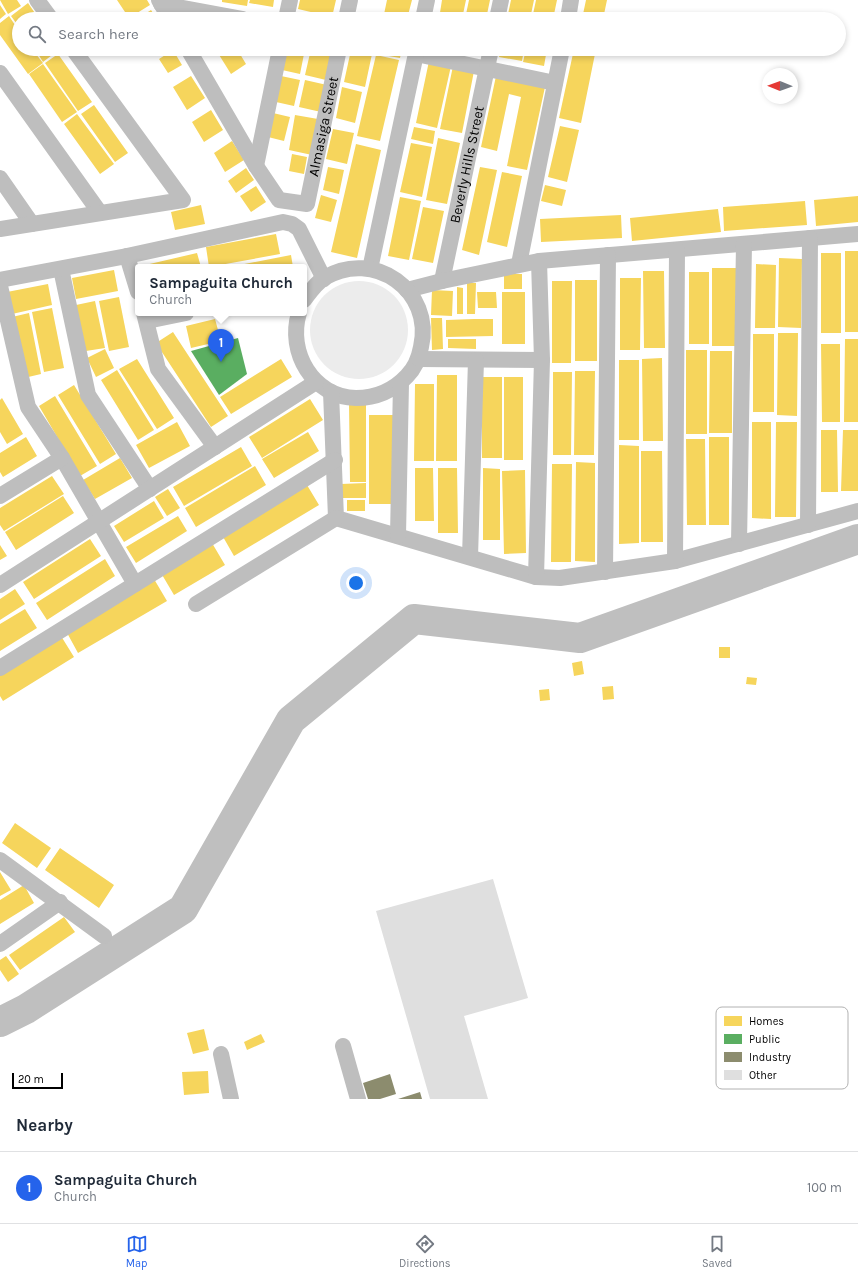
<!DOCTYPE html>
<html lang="en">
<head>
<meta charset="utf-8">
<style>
	:root { --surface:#fff; --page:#f6f6f7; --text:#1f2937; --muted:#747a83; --line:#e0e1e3; --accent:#2563eb }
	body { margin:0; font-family:Karla,sans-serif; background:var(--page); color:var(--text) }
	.compass { position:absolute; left:762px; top:68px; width:36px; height:36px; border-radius:50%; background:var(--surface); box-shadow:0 2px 6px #0003; rotate:271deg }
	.scale { position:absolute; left:12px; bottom:10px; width:51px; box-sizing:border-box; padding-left:4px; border:2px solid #000; border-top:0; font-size:11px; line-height:14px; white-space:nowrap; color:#000; -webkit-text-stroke:3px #fff; paint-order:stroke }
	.you { position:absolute; left:356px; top:583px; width:14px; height:14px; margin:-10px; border:3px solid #fff; border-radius:50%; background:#1a73e8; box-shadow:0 0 0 6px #1a73e833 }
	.badge { display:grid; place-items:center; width:26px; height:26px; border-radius:50%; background:var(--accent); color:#fff; font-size:13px; font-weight:700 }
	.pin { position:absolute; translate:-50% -33px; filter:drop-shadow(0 1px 2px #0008) }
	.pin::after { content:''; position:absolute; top:21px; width:14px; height:12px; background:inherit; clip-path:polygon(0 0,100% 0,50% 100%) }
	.popup { position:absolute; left:135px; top:264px; width:172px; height:52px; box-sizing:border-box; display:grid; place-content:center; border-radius:4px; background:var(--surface); filter:drop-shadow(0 1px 3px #0005); font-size:13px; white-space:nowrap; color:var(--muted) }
	.popup b { font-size:15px; color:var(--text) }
	.popup::after { content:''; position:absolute; left:50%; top:100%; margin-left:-8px; border:8px solid transparent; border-top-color:var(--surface) }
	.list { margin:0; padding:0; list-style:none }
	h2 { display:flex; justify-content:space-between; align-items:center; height:52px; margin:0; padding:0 16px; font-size:17px }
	h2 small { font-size:13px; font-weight:400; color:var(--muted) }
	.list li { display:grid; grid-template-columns:26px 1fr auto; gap:12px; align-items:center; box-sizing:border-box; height:72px; padding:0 16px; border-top:1px solid var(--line) }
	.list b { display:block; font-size:15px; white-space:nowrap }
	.list p { margin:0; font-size:13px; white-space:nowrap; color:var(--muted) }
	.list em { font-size:13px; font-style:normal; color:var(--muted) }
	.icon { flex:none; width:22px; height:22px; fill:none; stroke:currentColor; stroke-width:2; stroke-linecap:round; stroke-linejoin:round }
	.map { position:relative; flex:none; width:858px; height:1099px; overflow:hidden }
	.search { position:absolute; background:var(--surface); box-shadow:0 2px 6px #0003; left:12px; right:12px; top:12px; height:44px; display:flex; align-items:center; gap:10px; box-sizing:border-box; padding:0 14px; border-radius:22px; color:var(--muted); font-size:15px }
	.sheet { height:124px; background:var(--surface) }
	nav { display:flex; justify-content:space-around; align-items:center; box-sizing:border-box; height:56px; border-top:1px solid var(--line); background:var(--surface); font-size:11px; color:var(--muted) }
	nav a { display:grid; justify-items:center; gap:2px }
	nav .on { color:var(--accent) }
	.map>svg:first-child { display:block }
	.green { fill:#ececec }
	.homes { fill:#f6d55c }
	.public { fill:#5aae61 }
	.industry { fill:#8c8c6e }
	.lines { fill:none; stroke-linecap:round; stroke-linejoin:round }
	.river { stroke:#bfbfbf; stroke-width:30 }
	.building { fill:#dfdfdf }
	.street { stroke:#bebebe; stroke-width:16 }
	.labels { text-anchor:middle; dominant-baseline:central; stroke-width:4; stroke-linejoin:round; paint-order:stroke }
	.street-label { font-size:14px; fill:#000; stroke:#fff }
	.key { fill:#fff; stroke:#b2b2b2; stroke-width:1 }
	.key-label { font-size:11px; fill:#000 }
</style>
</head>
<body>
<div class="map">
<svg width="858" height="1099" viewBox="0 0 858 1099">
	<rect width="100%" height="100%" fill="#fff"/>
	<!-- green -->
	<path class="green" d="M310 330a49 49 0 1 1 98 0a49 49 0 1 1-98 0Z"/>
	<!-- homes -->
	<path class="homes" d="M 0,0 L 17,0 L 21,6 L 8,14 Z
		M 117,0 L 147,0 L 150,5 L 129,18 Z
		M 222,0 L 248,0 L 247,6 L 222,2 Z
		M 250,0 L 274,0 L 273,7 L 249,3 Z
		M 300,0 L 336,0 L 332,17 L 298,9 Z
		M 387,0 L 412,0 L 407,19 L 383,19 Z
		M 442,0 L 466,0 L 462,19 L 439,19 Z
		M 469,0 L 490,0 L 486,19 L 465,19 Z
		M 511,0 L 534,0 L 530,19 L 507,19 Z
		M 536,0 L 557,0 L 553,19 L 532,19 Z
		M 586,0 L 607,0 L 603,19 L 582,19 Z
		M 28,3 L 39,19 L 19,19 L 19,27 L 11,16 Z
		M 0,5 L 6,14 L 0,19 Z
		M 151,10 L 157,19 L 137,19 Z
		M 9,16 L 19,31 L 19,49 L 32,49 L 43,63 L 28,74 L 0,35 L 0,23 Z
		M 35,49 L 60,49 L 43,62 Z
		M 218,49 L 237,49 L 246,64 L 231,74 L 216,50 Z
		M 287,49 L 305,49 L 300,74 L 282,70 Z
		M 311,49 L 333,50 L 326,80 L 305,75 Z
		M 379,49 L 402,49 L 400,58 L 377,54 Z
		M 501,49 L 524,49 L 522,61 L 499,57 Z
		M 526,49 L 547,49 L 544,66 L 523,62 Z
		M 574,49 L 596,49 L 581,123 L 559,118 Z
		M 173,50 L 182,65 L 168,73 L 159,59 Z
		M 351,50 L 372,54 L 365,87 L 344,82 Z
		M 58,54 L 92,102 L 78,111 L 45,63 Z
		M 376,55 L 399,60 L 380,141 L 357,136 Z
		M 429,61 L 451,66 L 437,128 L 416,123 Z
		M 43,64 L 77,112 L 62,122 L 29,74 Z
		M 453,66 L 474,71 L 462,133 L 440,129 Z
		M 191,76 L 205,98 L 187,110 L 173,87 Z
		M 281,76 L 300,80 L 294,106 L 276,102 Z
		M 496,76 L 545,87 L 527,170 L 507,166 L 521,97 L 509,94 L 497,151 L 481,147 Z
		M 305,80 L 327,85 L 321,112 L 299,107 Z
		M 342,87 L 362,92 L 355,123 L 336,118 Z
		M 94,105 L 128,153 L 115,162 L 81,114 Z
		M 211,110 L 223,130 L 204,142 L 192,122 Z
		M 273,113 L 290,117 L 284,141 L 268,137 Z
		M 77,114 L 114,164 L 100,174 L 64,124 Z
		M 295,115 L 318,119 L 312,155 L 289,150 Z
		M 560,126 L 579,130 L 567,182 L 548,177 Z
		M 414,127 L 435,131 L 433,144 L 411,139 Z
		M 333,129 L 354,133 L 347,164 L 326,159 Z
		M 438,138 L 460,143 L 447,204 L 426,200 Z
		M 232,141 L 244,160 L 225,172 L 214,153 Z
		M 411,143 L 432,147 L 422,197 L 400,192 Z
		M 356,144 L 381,150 L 357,258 L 331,252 Z
		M 292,154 L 307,157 L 304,174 L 289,171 Z
		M 328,167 L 344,170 L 339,194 L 323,190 Z
		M 480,167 L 497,170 L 479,255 L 462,250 Z
		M 246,168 L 254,180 L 236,193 L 228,181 Z
		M 502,172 L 522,176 L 507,247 L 487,242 Z
		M 545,185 L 566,190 L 562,206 L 541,201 Z
		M 256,186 L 266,202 L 251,212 L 240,196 Z
		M 321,195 L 337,200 L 331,222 L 315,218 Z
		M 858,196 L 858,222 L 816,226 L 814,200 Z
		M 400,197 L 421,201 L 409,260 L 388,256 Z
		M 805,201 L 807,225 L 724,231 L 723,207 Z
		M 201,205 L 205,224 L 175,230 L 171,212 Z
		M 423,207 L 444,211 L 433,263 L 412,259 Z
		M 718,209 L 721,232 L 632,241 L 630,218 Z
		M 621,215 L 622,238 L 541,242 L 540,219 Z
		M 276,234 L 280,254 L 209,267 L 206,247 Z
		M 845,251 L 858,251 L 858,332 L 845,332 Z
		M 197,253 L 201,267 L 141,267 L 141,266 Z
		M 821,253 L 841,253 L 841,333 L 821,333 Z
		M 291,255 L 293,267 L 234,267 L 234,266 Z
		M 779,258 L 802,259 L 801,328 L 778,327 Z
		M 756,264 L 776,265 L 775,328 L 755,328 Z
		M 712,268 L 736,268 L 736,346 L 712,346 Z
		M 114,270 L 118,291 L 76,299 L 72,278 Z
		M 643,271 L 664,271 L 665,348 L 644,348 Z
		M 689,272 L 709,272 L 709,344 L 689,344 Z
		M 504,274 L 522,274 L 522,289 L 504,289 Z
		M 620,278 L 641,278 L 640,350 L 620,350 Z
		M 575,280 L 597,280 L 597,361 L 575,361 Z
		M 552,281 L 572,281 L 571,363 L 552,363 Z
		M 467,283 L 476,283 L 475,314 L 467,314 Z
		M 48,284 L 52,305 L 12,314 L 7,292 Z
		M 457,287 L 463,288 L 463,314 L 457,314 Z
		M 432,290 L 453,291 L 452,316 L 431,315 Z
		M 477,292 L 496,292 L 497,308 L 478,308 Z
		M 502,292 L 525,292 L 525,344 L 502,344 Z
		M 119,297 L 129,347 L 109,351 L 99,301 Z
		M 95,301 L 105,348 L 86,351 L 76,305 Z
		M 52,308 L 64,368 L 44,372 L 32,312 Z
		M 29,313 L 41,374 L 24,378 L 12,317 Z
		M 431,318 L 442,318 L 443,349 L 432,350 Z
		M 215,319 L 221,341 L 191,348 L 186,326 Z
		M 474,319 L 493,319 L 493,336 L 446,337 L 446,320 Z
		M 173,332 L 228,416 L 211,427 L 156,343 Z
		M 778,333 L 798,333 L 797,416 L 777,415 Z
		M 753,334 L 774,334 L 774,412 L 753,412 Z
		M 448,339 L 476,339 L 476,349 L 448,348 Z
		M 845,339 L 858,339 L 858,422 L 844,422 Z
		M 821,344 L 840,344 L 840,422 L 822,422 Z
		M 105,349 L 114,368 L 96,377 L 87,358 Z
		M 686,350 L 707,350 L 707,434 L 686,434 Z
		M 710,351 L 732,351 L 732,433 L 709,433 Z
		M 662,358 L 663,441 L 643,441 L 642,359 Z
		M 137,359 L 174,418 L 157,429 L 119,369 Z
		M 281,359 L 292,377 L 231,414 L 220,397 Z
		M 619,360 L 639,360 L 639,440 L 619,440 Z
		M 117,370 L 154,430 L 138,440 L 101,380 Z
		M 575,371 L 595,371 L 594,455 L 574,455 Z
		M 553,372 L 572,372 L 571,455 L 553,455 Z
		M 437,375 L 457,375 L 457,461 L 436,461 Z
		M 482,377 L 502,377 L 502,458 L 482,458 Z
		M 504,377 L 523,377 L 523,460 L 504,460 Z
		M 415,384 L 434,384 L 434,461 L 414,461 Z
		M 74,385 L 116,454 L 100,464 L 58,395 Z
		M 55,396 L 97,466 L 80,476 L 39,406 Z
		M 2,398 L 23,434 L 7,444 L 0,432 L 0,400 Z
		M 310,399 L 323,420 L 262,458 L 249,437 Z
		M 349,402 L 366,402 L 366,482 L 350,482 Z
		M 369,415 L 394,415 L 394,504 L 369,504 Z
		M 177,422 L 190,446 L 149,468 L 136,445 Z
		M 752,422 L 771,422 L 771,519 L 752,518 Z
		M 776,422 L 797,422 L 796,517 L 775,517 Z
		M 821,430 L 837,430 L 838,492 L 821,492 Z
		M 843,430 L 858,430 L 858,491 L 841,491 Z
		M 308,432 L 319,451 L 274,478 L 262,459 Z
		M 26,437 L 37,456 L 3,477 L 0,472 L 0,453 Z
		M 709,437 L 729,437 L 729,525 L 709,525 Z
		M 686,439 L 705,439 L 706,525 L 687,525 Z
		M 619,445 L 639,446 L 639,543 L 619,544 Z
		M 241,447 L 252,466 L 184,506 L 173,487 Z
		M 641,451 L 662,451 L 663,542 L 641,542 Z
		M 120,458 L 132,478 L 95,499 L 83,480 Z
		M 576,462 L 595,463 L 595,562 L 575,561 Z
		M 552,464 L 572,464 L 571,562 L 551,562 Z
		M 255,466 L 266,485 L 196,527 L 185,508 Z
		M 415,468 L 433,468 L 434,521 L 415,521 Z
		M 438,468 L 457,468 L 458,533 L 438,533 Z
		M 483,468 L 500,469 L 500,540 L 483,540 Z
		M 525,470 L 526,553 L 504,554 L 502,471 Z
		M 52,476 L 64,494 L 4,531 L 0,525 L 0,508 Z
		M 366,483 L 366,498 L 341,498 L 341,484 Z
		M 307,485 L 319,505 L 234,556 L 222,535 Z
		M 168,489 L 180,508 L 167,516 L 155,497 Z
		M 63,496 L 74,513 L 16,550 L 5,532 Z
		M 347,500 L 365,500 L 365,511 L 347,511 Z
		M 154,501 L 164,518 L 124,542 L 114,526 Z
		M 178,516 L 187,531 L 136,563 L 126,547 Z
		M 90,539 L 101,556 L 34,599 L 23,582 Z
		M 212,543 L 225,565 L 174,595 L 161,573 Z
		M 0,545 L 7,556 L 0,560 Z
		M 105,559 L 115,576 L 47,620 L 36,603 Z
		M 154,579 L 167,601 L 78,653 L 66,631 Z
		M 15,589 L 25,604 L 0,620 L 0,599 Z
		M 25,609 L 37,628 L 0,651 L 0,624 Z
		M 61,636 L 74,657 L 3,701 L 0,696 L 0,674 Z
		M 719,647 L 730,647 L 730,658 L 719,658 Z
		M 582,661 L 584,674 L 574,676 L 572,663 Z
		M 747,677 L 757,678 L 756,685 L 746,684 Z
		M 613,686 L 614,699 L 603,700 L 602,687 Z
		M 549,689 L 550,700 L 540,701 L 539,690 Z
		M 15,823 L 51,848 L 37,868 L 2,843 Z
		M 60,848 L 114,885 L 99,908 L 45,870 Z
		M 0,872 L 11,890 L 0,896 Z
		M 24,885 L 34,903 L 0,924 L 0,900 Z
		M 64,917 L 75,932 L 20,970 L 9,955 Z
		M 6,956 L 19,974 L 8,982 L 0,970 L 0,960 Z
		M 204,1029 L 209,1050 L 193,1054 L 187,1033 Z
		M 261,1034 L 265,1042 L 247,1050 L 244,1042 Z
		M 208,1071 L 209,1093 L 184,1095 L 182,1072 Z"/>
	<!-- public -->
	<path class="public" d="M 238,338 L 247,374 L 219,395 L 191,351 Z"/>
	<!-- industry -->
	<path class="industry" d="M 390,1074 L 396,1094 L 380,1099 L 368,1099 L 363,1083 Z
		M 420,1092 L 422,1099 L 398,1099 Z"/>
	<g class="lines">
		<!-- river -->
		<path class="river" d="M 0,1022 L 26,1009 L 183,909 L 291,720 L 414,619 L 580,638 L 858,539"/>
	</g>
	<!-- building -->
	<path class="building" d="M 493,879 L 528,998 L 464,1016 L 488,1099 L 430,1099 L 376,911 Z"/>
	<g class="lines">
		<!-- street -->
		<g class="street">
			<path d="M 37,0 L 51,19"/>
			<path d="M 159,0 L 170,19"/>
			<path d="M 161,4 L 243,19"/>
			<path d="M 286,19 L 290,0"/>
			<path d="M 346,19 L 350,0"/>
			<path d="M 423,19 L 427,0"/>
			<path d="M 497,19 L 501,0"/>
			<path d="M 568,19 L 571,0"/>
			<path id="s1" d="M 188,49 L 256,166 L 279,200 L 307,204 L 339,49"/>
			<path d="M 416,54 L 555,83"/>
			<path d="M 0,73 L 100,213"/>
			<path d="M 256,166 L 280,49"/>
			<path d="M 0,178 L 32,224"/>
			<path d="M 0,229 L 183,200 L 73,49"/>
			<path d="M 127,256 L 138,292"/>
			<path d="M 519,264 L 562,49"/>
			<path d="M 61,269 L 88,395 L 150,489"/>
			<path d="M 370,269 L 417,49"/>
			<path d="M 0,280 L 127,256 L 283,222 L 292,224 L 299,229 L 324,279"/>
			<path id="s2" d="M 442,281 L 491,49"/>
			<path d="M 0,286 L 28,407 L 62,458 L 135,584"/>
			<path d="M 407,290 L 442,281 L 539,261 L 858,234"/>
			<path d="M 144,313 L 158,369 L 215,447"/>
			<path d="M 299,313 C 287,352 313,397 356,398 C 376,398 393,391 407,376 C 415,368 419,358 421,347 C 434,291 374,248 324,278 C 315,284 310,292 304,300"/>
			<path d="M 147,321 L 186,313"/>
			<path d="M 419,359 L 542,360"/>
			<path d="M 331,392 L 336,518 L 536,577 L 560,578 L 675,561 L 858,511"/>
			<path d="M 0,496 L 62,458"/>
			<path d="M 808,525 L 810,238"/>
			<path d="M 398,536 L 401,383"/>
			<path d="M 739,544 L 744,244"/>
			<path d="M 470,557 L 476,360"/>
			<path d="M 675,561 L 677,250"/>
			<path d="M 605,572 L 608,255"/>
			<path d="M 536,577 L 542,360 L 539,261"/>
			<path d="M 0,585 L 316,382"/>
			<path d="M 196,604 L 336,518"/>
			<path d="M 0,668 L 335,460"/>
			<path d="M 0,860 L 104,936"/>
			<path d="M 0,944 L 60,902"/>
			<path d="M 343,1046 L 358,1099"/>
			<path d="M 221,1054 L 231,1099"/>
		</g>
	</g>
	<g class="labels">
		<!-- street labels -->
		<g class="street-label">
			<text stroke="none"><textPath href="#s1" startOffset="284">Almasiga Street</textPath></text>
			<text stroke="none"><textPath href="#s2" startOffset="119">Beverly Hills Street</textPath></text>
		</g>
	</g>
	<!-- legend -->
	<rect x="716" y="1007" width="132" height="82" rx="6" class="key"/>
	<rect x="724" y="1016" width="18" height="10" fill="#f6d55c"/>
	<rect x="724" y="1034" width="18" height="10" fill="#5aae61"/>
	<rect x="724" y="1052" width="18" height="10" fill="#8c8c6e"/>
	<rect x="724" y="1070" width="18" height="10" fill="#dfdfdf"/>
	<g class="key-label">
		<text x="749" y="1025">Homes</text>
		<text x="749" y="1043">Public</text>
		<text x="749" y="1061">Industry</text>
		<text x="749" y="1079">Other</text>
	</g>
</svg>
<svg class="compass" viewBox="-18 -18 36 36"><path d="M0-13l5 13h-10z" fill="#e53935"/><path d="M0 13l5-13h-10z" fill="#747a83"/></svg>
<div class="scale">20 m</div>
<div class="you"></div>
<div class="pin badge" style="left:221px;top:362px">1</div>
<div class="popup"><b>Sampaguita Church</b>Church</div>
<div class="search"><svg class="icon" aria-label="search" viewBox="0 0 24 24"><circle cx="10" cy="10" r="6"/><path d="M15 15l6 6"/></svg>Search here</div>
</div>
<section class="sheet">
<h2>Nearby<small></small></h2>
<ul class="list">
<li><span class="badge">1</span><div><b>Sampaguita Church</b><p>Church</p></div><em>100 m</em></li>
</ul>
</section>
<nav>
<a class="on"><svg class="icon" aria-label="map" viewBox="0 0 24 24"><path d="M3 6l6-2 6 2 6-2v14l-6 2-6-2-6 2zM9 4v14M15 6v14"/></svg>Map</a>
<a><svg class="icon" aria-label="directions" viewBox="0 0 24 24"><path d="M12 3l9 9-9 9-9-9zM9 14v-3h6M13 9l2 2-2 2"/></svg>Directions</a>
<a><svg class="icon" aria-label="saved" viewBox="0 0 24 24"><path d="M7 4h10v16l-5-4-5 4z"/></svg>Saved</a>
</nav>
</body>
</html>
